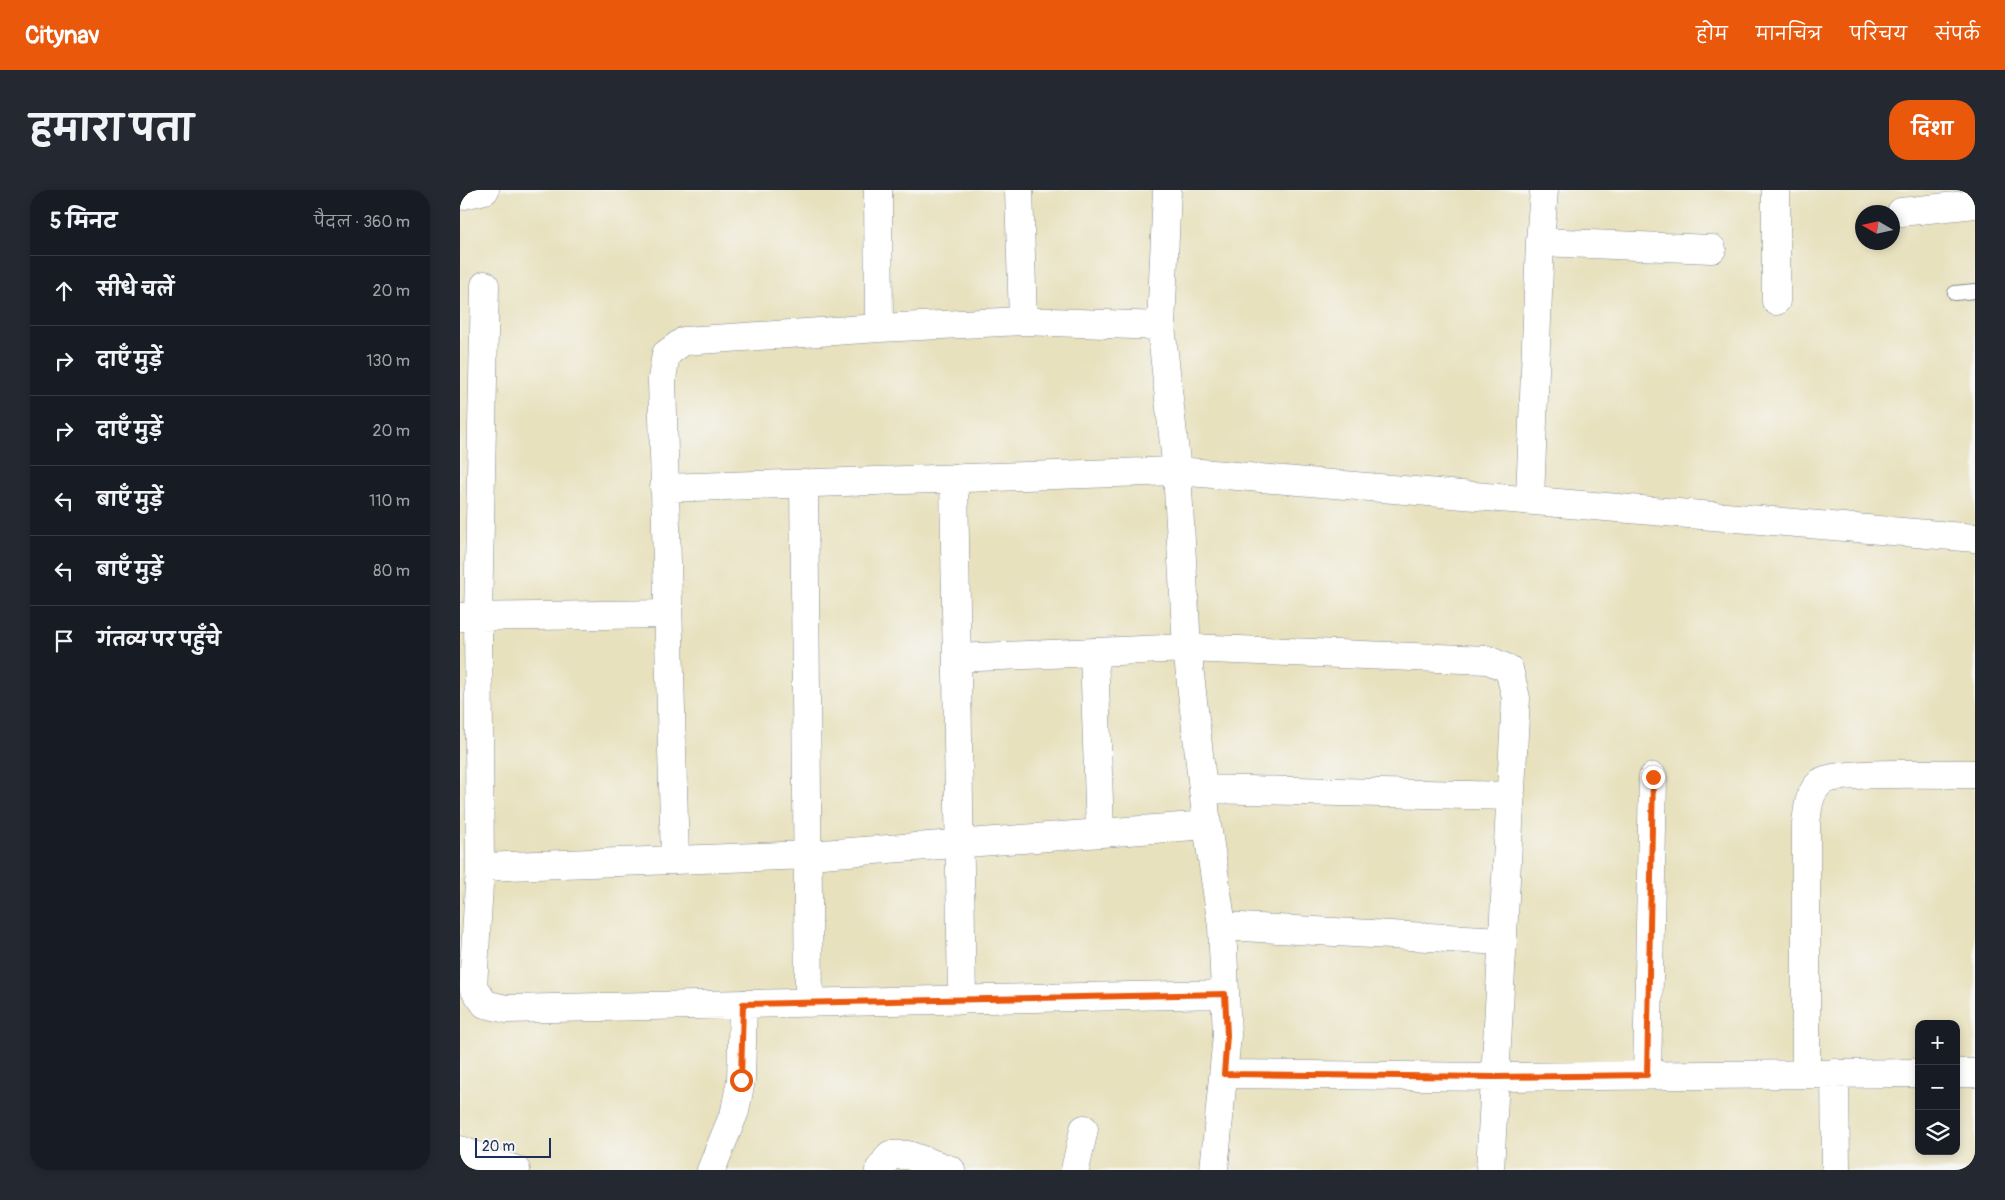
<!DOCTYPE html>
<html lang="hi">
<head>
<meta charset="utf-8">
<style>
	:root { --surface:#171b24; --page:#242831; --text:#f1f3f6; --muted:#9ea1a6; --line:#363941; --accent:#ea580c }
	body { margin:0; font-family:Pangolin,"Playpen Sans Deva",sans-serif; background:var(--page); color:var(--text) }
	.controls { position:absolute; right:15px; bottom:15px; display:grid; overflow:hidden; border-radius:10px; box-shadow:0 2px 8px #0003 }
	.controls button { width:45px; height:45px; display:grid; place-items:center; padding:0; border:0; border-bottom:1px solid var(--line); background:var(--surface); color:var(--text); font:25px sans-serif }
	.compass { position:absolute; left:1395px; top:15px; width:45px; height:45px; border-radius:50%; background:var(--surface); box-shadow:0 2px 8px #0003; rotate:279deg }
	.scale { position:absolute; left:15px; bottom:12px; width:76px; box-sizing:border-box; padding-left:5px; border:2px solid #1b2f5e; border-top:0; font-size:14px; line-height:18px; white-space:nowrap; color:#1b2f5e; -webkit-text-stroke:4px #f6f6f2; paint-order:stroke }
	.stop { position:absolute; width:15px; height:15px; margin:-11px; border:4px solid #ea580c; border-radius:50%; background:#fff }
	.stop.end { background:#ea580c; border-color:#fff; box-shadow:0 1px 5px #0008 }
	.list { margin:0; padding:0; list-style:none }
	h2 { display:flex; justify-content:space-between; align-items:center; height:65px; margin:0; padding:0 20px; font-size:21px }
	h2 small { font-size:16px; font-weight:400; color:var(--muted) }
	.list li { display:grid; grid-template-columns:32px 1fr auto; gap:15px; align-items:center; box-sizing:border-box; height:70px; padding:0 20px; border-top:1px solid var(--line) }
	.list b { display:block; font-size:19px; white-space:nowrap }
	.list em { font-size:16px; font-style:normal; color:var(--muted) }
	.icon { flex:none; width:28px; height:28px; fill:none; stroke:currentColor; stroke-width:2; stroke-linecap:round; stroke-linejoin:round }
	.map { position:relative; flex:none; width:1515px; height:980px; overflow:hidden; border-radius:20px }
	header { display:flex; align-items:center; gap:30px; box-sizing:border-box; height:70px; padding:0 25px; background:var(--accent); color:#fff }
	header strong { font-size:24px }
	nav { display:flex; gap:28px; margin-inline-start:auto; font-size:18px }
	.intro { display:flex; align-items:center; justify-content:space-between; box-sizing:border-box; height:120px; padding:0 30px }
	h1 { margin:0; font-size:35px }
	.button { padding:12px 22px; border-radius:20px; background:var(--accent); color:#fff; font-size:18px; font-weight:700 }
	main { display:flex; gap:30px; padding:0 30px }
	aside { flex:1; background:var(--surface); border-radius:20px; box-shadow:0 2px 8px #0003 }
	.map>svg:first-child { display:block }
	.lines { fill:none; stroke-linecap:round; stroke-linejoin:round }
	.lane-casing { stroke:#82888e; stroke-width:16 }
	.street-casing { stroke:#82888e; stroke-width:29 }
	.lane { stroke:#fff; stroke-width:14 }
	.street { stroke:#fff; stroke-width:28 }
	.route { stroke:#ea580c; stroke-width:6 }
</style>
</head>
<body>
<header>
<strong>Citynav</strong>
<nav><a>होम</a><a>मानचित्र</a><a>परिचय</a><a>संपर्क</a></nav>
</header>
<div class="intro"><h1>हमारा पता</h1><a class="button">दिशा</a></div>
<main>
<aside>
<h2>5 मिनट<small>पैदल · 360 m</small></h2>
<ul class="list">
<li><svg class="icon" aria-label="ahead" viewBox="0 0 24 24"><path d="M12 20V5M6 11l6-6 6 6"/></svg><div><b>सीधे चलें</b></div><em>20 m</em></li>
<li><svg class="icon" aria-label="right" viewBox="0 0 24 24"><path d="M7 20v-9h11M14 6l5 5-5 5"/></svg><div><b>दाएँ मुड़ें</b></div><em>130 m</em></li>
<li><svg class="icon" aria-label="right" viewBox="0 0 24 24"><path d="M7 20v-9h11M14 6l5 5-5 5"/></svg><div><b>दाएँ मुड़ें</b></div><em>20 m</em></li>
<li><svg class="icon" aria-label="left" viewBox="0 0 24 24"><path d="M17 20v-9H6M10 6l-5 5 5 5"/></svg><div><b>बाएँ मुड़ें</b></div><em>110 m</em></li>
<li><svg class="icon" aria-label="left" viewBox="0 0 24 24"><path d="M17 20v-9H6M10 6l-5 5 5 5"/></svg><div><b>बाएँ मुड़ें</b></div><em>80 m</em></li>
<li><svg class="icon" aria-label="arrive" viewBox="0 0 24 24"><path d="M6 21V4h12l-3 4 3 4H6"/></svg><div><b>गंतव्य पर पहुँचे</b></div></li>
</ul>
</aside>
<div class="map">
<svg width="1515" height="980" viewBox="0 0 1515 980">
	<rect width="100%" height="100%" fill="#f6f6f2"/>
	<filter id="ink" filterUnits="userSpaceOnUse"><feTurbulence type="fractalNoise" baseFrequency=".02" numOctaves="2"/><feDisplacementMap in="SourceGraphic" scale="10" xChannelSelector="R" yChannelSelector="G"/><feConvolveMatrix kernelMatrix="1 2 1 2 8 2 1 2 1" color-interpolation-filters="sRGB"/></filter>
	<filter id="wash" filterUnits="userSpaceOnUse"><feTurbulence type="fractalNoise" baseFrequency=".0096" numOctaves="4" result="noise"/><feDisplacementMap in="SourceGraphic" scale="20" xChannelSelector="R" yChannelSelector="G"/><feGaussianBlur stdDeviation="1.12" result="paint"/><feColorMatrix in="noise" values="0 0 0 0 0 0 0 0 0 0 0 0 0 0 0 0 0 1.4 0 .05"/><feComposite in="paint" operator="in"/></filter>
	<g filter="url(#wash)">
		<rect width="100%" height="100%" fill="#e8e1be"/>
	</g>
	<g filter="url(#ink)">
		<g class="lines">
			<defs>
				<path id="lane" d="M 1495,103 L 1515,101"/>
				<path id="street" d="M 418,0 L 419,138
					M 559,0 L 563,131
					M 707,0 L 701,136 L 717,281 L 727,458 L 747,635 L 762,736 L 767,845 L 754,980
					M 1316,0 L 1316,111
					M 0,6 L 25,0
					M 1441,22 L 1515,14
					M 1080,52 L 1252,59
					M 25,95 L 18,427 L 20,677 L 13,797 L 25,814 L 46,819 L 765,804
					M 494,288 L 502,810
					M 344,293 L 349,813
					M 204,298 L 717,281 L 1515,348
					M 1070,309 L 1080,52 L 1084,0
					M 0,427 L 207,424
					M 634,462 L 640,643
					M 497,468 L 727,458 L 1028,470 L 1049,479 L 1056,508 L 1030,980
					M 744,599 L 1051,606
					M 215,669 L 202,189 L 206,164 L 224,151 L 419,138 L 563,131 L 701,136
					M 20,677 L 349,665 L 747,635
					M 762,736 L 1043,751
					M 1346,883 L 1346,634 C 1348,619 1348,603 1361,592 C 1375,581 1490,584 1515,584
					M 1375,883 L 1376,980
					M 1496,883 L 1515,883
					M 764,884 L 1035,887 L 1459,883
					M 1187,885 L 1193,587
					M 0,960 L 56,980
					M 251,980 L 275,921 L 281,890 L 283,814
					M 419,980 L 430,965 L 448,965 L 491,980
					M 615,980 L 624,939"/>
			</defs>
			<!-- lane casing -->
			<use href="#lane" class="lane-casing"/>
			<!-- street casing -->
			<use href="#street" class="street-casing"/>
			<!-- lane -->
			<use href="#lane" class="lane"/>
			<!-- street -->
			<use href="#street" class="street"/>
		</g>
	</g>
	<g class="lines" filter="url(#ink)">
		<!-- route -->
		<path class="route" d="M 281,890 L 283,814 L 765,804 L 767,845 L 764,884 L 1035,887 L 1187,885 L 1193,587"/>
	</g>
</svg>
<div class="controls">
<button>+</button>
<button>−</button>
<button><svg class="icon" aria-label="layers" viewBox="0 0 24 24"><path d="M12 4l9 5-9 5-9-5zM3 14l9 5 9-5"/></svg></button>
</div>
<svg class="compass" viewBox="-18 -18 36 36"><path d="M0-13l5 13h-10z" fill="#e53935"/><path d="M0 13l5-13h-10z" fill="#9ea1a6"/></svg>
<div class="scale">20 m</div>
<div class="stop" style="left:281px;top:890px"></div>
<div class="stop end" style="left:1193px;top:587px"></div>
</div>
</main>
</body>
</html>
